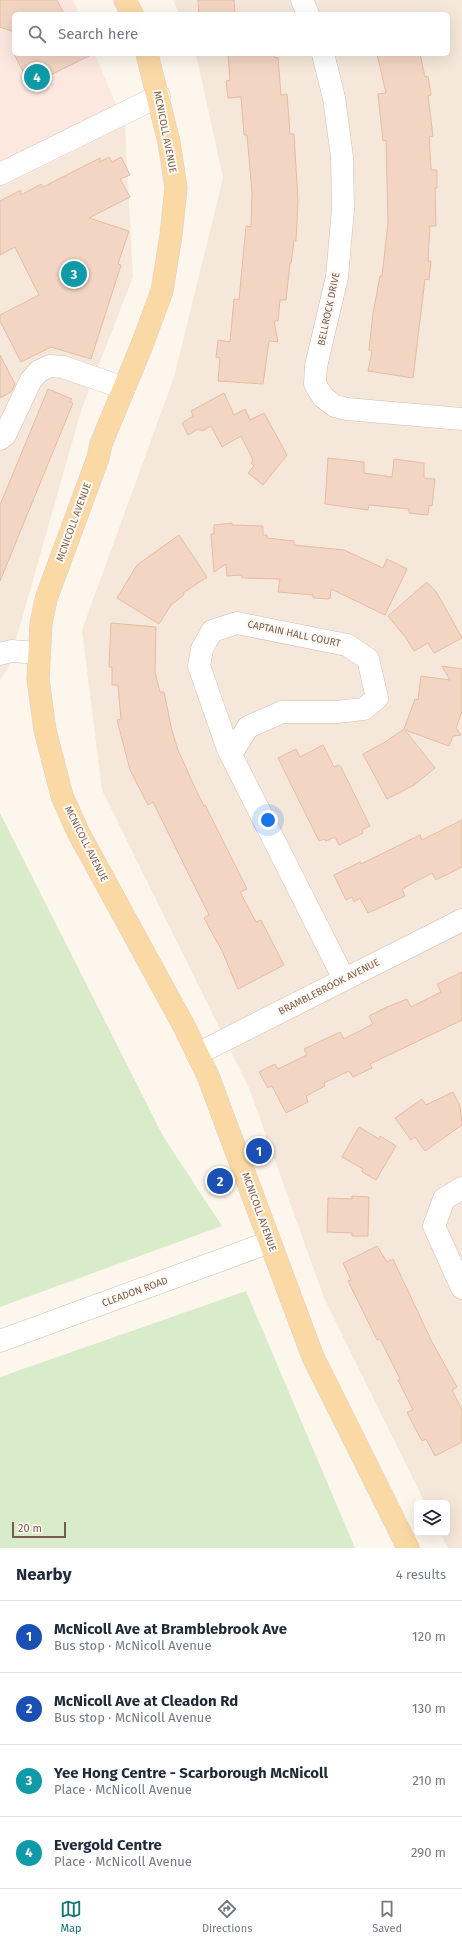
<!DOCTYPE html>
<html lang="en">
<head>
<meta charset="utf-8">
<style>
	:root { --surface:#fff; --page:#f6f6f7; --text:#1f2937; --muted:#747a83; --line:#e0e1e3; --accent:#0f766e }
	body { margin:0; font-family:"Fira Sans",sans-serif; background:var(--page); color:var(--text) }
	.controls { position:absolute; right:12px; bottom:12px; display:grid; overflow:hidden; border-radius:6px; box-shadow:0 4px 16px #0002 }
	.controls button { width:36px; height:36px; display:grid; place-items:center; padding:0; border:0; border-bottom:1px solid var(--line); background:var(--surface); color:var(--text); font:20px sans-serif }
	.scale { position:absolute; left:12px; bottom:10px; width:54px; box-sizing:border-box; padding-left:4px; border:2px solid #7a5c4d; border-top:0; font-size:11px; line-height:14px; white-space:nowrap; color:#7a5c4d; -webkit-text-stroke:3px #fffaf3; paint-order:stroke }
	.you { position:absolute; left:268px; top:820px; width:14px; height:14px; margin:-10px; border:3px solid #fff; border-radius:50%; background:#1a73e8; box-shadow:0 0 0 6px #1a73e833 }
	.badge { display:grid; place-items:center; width:26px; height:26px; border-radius:50%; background:var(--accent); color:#fff; font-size:13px; font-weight:700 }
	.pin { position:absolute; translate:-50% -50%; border:2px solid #fff; box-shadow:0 1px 4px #0006 }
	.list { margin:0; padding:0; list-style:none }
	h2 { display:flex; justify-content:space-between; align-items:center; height:52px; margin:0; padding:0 16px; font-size:17px }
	h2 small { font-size:13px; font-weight:400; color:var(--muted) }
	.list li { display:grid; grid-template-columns:26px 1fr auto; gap:12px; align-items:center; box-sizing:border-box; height:72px; padding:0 16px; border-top:1px solid var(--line) }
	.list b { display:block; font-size:15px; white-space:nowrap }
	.list p { margin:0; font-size:13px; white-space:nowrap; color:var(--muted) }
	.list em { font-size:13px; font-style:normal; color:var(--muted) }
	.icon { flex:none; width:22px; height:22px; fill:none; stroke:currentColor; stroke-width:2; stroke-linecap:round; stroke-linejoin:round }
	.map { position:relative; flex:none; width:462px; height:1548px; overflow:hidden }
	.search { position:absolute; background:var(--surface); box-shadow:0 4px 16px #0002; left:12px; right:12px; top:12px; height:44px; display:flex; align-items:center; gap:10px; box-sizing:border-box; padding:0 14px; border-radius:6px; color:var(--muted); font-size:15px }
	.sheet { height:340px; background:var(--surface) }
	nav { display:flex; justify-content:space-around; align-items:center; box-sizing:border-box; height:56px; border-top:1px solid var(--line); background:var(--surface); font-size:11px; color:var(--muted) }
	nav a { display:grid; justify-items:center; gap:2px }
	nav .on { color:var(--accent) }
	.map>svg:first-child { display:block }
	.residential { fill:#f5e8da }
	.commercial { fill:#fde8e0 }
	.green { fill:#d8ecc9 }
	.building { fill:#f3d5c3; stroke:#e6bba3 }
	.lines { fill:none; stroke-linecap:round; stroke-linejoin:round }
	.minor-casing { stroke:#d1beb0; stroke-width:23 }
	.major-casing { stroke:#dad1cd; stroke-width:23 }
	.minor { stroke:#fff; stroke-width:22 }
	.major { stroke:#fbd9a5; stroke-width:22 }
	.labels { text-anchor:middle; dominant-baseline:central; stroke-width:4; stroke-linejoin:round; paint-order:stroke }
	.street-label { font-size:10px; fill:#7a5c4d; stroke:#fffaf3 }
</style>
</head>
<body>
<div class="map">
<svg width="462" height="1548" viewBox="0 0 462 1548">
	<rect width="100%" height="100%" fill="#fdf6ec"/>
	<!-- residential -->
	<path class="residential" d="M 173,0 L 462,0 L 462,1548 L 448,1548 L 440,1533 L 447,1533 L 447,1503 L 425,1503 L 324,1298 L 249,1088 L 102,790 L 82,630 L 174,377 L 223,178 L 196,54 L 448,54 L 448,14 L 179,14 Z
		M 125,126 L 133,277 L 81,411 L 8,668 L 0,680 L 0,188 Z"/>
	<!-- commercial -->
	<path class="commercial" d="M 0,0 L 73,0 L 79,14 L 14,14 L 14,54 L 95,54 L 125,126 L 0,188 Z"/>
	<!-- green -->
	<path class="green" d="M 0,813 L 163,1136 L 222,1226 L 0,1307 Z
		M 246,1291 L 355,1548 L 0,1548 L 0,1377 Z"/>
	<!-- building -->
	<path class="building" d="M 0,0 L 57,0 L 64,14 L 14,14 L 14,32 L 0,27 Z
		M 198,0 L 234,0 L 235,14 L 199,14 Z
		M 14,54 L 93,54 L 30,85 Z
		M 228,54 L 274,54 L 275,58 L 278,57 L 281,95 L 287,94 L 290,134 L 294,134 L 298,201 L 296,241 L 294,241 L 291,263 L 290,263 L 286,300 L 280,300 L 278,321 L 274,321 L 278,342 L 269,341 L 263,384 L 218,381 L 220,358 L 216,357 L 218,340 L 230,342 L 234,299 L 239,300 L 246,226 L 251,227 L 252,192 L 247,135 L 244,135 L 241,97 L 228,98 L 226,81 L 230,80 Z
		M 377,54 L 420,54 L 425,77 L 428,76 L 431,95 L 428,96 L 433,136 L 429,137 L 431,170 L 437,170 L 437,188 L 435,188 L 436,226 L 430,226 L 428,261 L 431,261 L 429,280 L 425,279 L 413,378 L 368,371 L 372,351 L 369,350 L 373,313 L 380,276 L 382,276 L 388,223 L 386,140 L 383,141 L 378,94 L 386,93 Z
		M 109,157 L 112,162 L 121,157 L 130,175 L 120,179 L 130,197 L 89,218 L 129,231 L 118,264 L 121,265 L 91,359 L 51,347 L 21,362 L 0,321 L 0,315 L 39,295 L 15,247 L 0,255 L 0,201 L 21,190 L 21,195 L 41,184 L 43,187 L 100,158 L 100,162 Z
		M 0,355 L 15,384 L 11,392 L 0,398 Z
		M 48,389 L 72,399 L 70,402 L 73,403 L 0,581 L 0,505 Z
		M 224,393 L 234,415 L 245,409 L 250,420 L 264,413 L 287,455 L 263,485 L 248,473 L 254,466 L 251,463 L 253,460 L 241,436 L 222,447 L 211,426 L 202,431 L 198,429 L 188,435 L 182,423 L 193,416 L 191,411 Z
		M 328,458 L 364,462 L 364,473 L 392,477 L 394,459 L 424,463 L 424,478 L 435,479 L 432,506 L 429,505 L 428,515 L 409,513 L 409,509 L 369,505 L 368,510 L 325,504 Z
		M 232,523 L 232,525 L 263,526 L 263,535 L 267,535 L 267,538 L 294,541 L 294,545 L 344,550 L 383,568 L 387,559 L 407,569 L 385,615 L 331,589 L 330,599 L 313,598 L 313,595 L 278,592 L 280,579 L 242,578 L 242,575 L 227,576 L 226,564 L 214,572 L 211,534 L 214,534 L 214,525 Z
		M 179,535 L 207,577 L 183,593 L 184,595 L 171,605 L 159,624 L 117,598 L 137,565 Z
		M 427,582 L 437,593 L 462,638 L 434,653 L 428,643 L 414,651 L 406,638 L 388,616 Z
		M 111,623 L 156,627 L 155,672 L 160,692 L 164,692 L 172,731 L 178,750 L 196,790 L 204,806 L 205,805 L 247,889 L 240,892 L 256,922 L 261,920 L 284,965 L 238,989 L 223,953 L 204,918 L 209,915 L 153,802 L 148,805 L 130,770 L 117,720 L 121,719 L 118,685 L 112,685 L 112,667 L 109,667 Z
		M 442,666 L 462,669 L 462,711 L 456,728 L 461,735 L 453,736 L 449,746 L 405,730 L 435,768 L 414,785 L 387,799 L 363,754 L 385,742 L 404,729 L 415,699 L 418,700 L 421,676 L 450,680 Z
		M 323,745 L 334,767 L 339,765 L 341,767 L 370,826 L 362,830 L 363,833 L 339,845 L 335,837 L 326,841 L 325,839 L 319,841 L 278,758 L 296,749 L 300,757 Z
		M 462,820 L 462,867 L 436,880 L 432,873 L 402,889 L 405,896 L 368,913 L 360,898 L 354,902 L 352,897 L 346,900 L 334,875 L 360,862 L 361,864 L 420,835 L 422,840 Z
		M 462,972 L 462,1020 L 370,1064 L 372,1068 L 353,1077 L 349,1071 L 324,1083 L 325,1086 L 306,1096 L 308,1102 L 286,1113 L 272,1086 L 268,1088 L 259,1072 L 275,1064 L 278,1069 L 307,1055 L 304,1049 L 340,1032 L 344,1039 L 373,1024 L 369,1016 L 387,1007 L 407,999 L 411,1007 L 441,992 L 437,984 Z
		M 453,1092 L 460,1106 L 462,1125 L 425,1151 L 415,1137 L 411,1140 L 395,1118 L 422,1099 L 426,1105 Z
		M 359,1127 L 379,1139 L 380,1136 L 396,1146 L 376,1180 L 362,1172 L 363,1169 L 342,1157 Z
		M 352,1196 L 369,1197 L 368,1236 L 352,1236 L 352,1233 L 327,1232 L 328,1198 L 352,1199 Z
		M 377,1246 L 387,1262 L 393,1259 L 432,1342 L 457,1387 L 452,1390 L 462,1410 L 462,1442 L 435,1456 L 426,1439 L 422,1441 L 415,1428 L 407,1412 L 413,1410 L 398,1380 L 400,1379 L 380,1339 L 377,1340 L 348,1281 L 351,1280 L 343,1263 Z"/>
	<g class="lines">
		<defs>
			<path id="minor" d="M 302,0 L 308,14
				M 323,54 L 334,98 L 342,157 L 343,209 L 337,277 L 316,366 L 315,384 L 323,397 L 335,406 L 347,409 L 462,419
				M 0,174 L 159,96
				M 0,439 L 5,435 L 31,380 L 39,371 L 50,366 L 63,367 L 124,388
				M 0,654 L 11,651 L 38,653
				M 231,754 L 248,727 L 282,712 L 336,712 L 364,709 L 377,698 L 368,659 L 347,645 L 237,623 L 212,631 L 202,649 L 199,666 L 228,749 L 344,979
				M 197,1054 L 462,920
				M 462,1188 L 444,1199 L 434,1226 L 462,1288
				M 0,1341 L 270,1242"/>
			<path id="major" d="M 125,0 L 132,14
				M 147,54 L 169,142 L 176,188 L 171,235 L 162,291 L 142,345 L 101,444 L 98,458 L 46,599 L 41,624 L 38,679 L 45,730 L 62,796 L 78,832 L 185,1028 L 208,1076 L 313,1357 L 408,1548"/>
		</defs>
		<!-- minor casing -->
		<use href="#minor" class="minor-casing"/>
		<!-- major casing -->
		<use href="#major" class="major-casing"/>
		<!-- minor -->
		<use href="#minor" class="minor"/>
		<!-- major -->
		<use href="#major" class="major"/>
	</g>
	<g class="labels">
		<!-- street labels -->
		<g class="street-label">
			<text transform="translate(165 132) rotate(79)">MCNICOLL AVENUE</text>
			<text transform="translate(329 309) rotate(-78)">BELLROCK DRIVE</text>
			<text transform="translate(74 522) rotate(-70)">MCNICOLL AVENUE</text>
			<text transform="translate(294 634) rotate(12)">CAPTAIN HALL COURT</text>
			<text transform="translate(86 844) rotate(63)">MCNICOLL AVENUE</text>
			<text transform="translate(329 987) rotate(-27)">BRAMBLEBROOK AVENUE</text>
			<text transform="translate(259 1212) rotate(70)">MCNICOLL AVENUE</text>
			<text transform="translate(135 1292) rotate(-20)">CLEADON ROAD</text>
		</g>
	</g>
</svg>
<div class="controls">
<button><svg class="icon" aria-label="layers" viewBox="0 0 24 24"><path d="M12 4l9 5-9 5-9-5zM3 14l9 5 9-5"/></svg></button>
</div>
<div class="scale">20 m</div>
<div class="you"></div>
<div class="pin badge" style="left:259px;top:1151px;background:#1a4fb4">1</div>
<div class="pin badge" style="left:220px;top:1181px;background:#1a4fb4">2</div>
<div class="pin badge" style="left:74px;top:274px;background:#0f9aa8">3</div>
<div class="pin badge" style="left:37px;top:77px;background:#0f9aa8">4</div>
<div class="search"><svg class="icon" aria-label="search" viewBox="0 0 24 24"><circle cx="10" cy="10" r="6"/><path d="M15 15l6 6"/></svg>Search here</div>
</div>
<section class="sheet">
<h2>Nearby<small>4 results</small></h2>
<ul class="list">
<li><span class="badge" style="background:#1a4fb4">1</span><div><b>McNicoll Ave at Bramblebrook Ave</b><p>Bus stop · McNicoll Avenue</p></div><em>120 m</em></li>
<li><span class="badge" style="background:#1a4fb4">2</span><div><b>McNicoll Ave at Cleadon Rd</b><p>Bus stop · McNicoll Avenue</p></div><em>130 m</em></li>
<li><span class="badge" style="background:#0f9aa8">3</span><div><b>Yee Hong Centre - Scarborough McNicoll</b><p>Place · McNicoll Avenue</p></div><em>210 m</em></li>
<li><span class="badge" style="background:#0f9aa8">4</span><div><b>Evergold Centre</b><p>Place · McNicoll Avenue</p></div><em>290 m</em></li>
</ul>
</section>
<nav>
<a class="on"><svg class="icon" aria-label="map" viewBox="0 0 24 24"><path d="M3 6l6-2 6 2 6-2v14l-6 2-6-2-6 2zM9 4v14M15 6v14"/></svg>Map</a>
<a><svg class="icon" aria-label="directions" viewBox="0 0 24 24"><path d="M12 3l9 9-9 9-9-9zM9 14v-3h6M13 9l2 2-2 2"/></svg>Directions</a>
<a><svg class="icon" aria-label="saved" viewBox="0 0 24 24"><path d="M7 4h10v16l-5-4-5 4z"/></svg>Saved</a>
</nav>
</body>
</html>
